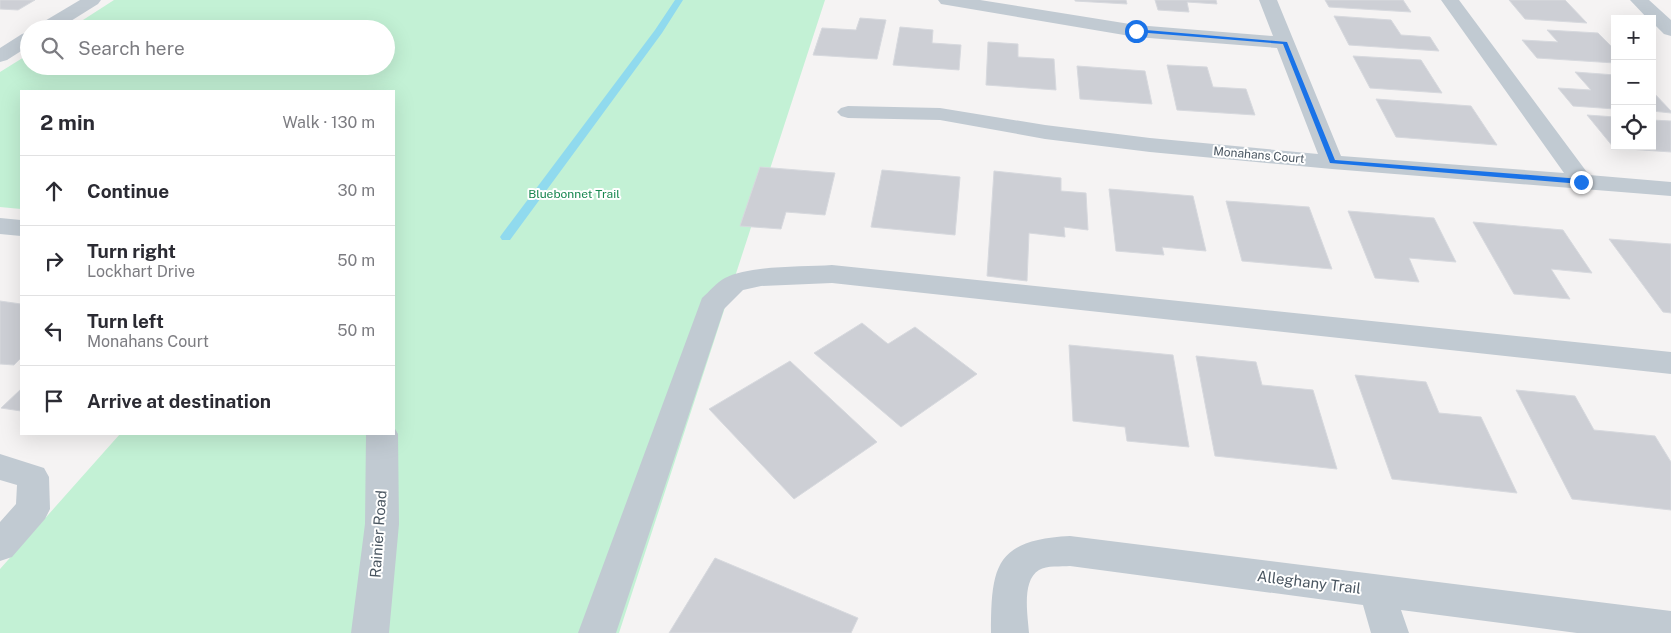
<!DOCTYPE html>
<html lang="en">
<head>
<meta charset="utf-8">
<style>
	:root { --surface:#fff; --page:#f7f7f7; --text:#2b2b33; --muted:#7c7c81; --line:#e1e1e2 }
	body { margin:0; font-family:"Public Sans",sans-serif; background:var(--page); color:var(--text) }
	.controls { position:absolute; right:15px; top:15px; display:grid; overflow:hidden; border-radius:0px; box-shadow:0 5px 20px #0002 }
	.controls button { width:45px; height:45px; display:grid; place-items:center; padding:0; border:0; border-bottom:1px solid var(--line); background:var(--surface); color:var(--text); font:25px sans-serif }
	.stop { position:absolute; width:15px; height:15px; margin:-11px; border:4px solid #1a73e8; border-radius:50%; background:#fff }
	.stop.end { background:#1a73e8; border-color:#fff; box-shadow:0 1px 5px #0008 }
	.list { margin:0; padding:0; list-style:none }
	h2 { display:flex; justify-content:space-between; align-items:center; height:65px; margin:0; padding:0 20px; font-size:21px }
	h2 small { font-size:16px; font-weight:400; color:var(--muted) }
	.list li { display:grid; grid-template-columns:32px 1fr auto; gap:15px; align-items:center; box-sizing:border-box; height:70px; padding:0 20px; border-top:1px solid var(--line) }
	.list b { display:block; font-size:19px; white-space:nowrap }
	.list p { margin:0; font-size:16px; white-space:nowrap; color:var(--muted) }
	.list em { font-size:16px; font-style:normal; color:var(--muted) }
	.icon { flex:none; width:28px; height:28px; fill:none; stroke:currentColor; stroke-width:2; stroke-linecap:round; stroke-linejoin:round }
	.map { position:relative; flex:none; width:1671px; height:633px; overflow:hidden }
	.search { position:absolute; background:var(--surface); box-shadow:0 5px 20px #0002; left:20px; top:20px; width:375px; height:55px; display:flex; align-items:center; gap:12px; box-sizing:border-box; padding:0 18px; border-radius:28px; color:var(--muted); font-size:19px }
	.panel { position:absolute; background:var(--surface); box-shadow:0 5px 20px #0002; left:20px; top:90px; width:375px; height:345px; border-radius:0px }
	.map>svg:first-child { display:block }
	.green { fill:#c3f1d5 }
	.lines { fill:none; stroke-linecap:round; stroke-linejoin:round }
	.stream { fill:#90daee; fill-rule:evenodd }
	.building { fill:#cdcfd5; stroke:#d7d9de }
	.minor { fill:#c1cad2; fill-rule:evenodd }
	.route { fill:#1a73e8 }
	.labels { text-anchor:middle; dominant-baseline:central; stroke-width:4; stroke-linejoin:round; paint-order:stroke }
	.street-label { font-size:12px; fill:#4a5661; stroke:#fff }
	.park-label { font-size:12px; fill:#17864f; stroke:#fff }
	.near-street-label { font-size:15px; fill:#4a5661; stroke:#fff }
</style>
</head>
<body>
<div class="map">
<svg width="1671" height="633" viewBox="0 0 1671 633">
	<rect width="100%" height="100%" fill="#f5f3f3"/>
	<!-- green -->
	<path class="green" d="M 114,0 L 825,0 L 619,633 L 0,633 L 0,569 L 120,434 L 394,434 L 394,91 L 21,91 L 21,209 L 0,207 L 0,72 L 29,54 L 29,66 L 386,66 L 386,29 L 69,29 Z"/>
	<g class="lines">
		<!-- stream -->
		<path class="stream" d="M 675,0 L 683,0 L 662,33 L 510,240 L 502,240 L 500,237 L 502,234 L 655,30 Z"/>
	</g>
	<!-- building -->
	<path class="building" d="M 0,0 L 35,0 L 18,10 L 0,9 Z
		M 1075,0 L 1126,0 L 1127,4 L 1075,1 Z
		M 1155,0 L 1216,0 L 1217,4 L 1187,2 L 1189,12 L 1158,10 Z
		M 1325,0 L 1403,0 L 1411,12 L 1329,7 Z
		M 1509,0 L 1565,0 L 1587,23 L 1525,19 Z
		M 1334,16 L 1391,20 L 1401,35 L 1430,37 L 1439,51 L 1349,45 Z
		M 860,18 L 886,20 L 877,59 L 813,55 L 822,28 L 856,30 Z
		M 900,27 L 933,30 L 932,43 L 961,45 L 959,70 L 893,65 Z
		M 1547,30 L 1598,33 L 1615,50 L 1615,63 L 1537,58 L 1522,40 L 1558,42 Z
		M 988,42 L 1018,44 L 1018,57 L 1054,59 L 1056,90 L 986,85 Z
		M 1353,56 L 1421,60 L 1442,93 L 1370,88 Z
		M 1167,65 L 1207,67 L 1213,87 L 1246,89 L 1255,115 L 1177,110 Z
		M 1077,66 L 1145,71 L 1152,104 L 1080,99 Z
		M 1575,72 L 1615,75 L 1615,109 L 1573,106 L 1558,88 L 1591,90 Z
		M 1652,91 L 1671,111 L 1671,113 L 1652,111 Z
		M 1376,99 L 1471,106 L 1497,145 L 1396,137 Z
		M 1587,115 L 1615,117 L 1615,146 L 1652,146 L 1652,120 L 1671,121 L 1671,152 L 1614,148 Z
		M 760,167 L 835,173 L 825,215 L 786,212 L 781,229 L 740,226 Z
		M 882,170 L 960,177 L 955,235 L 871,227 Z
		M 994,171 L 1061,178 L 1061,191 L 1086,193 L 1088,230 L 1064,227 L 1065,237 L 1029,233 L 1027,281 L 987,276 Z
		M 1109,189 L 1193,196 L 1206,251 L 1162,247 L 1164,255 L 1116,251 Z
		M 1226,201 L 1309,207 L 1332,269 L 1242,261 Z
		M 1348,211 L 1434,218 L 1456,262 L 1409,258 L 1419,282 L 1375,278 Z
		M 1473,222 L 1563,230 L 1592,273 L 1551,269 L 1570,299 L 1514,294 Z
		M 1609,239 L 1671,244 L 1671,313 L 1663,312 Z
		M 0,301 L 21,304 L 21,358 L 14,365 L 0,364 Z
		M 862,323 L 888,344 L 915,327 L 977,374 L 901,427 L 814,353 Z
		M 1069,345 L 1173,355 L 1189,447 L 1127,441 L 1125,427 L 1073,421 Z
		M 1196,356 L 1256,362 L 1262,385 L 1313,390 L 1337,469 L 1215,456 Z
		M 790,361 L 877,442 L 794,499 L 709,409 Z
		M 1355,375 L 1426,382 L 1439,413 L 1481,417 L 1517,493 L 1392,479 Z
		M 21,389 L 21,411 L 1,408 Z
		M 1516,390 L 1575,396 L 1594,430 L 1655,436 L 1671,462 L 1671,510 L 1572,499 Z
		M 715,558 L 858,618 L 851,633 L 669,633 Z"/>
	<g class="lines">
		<!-- minor -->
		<path class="minor" d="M 80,0 L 101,0 L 98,4 L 58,29 L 36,29 L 38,25 Z
			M 938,0 L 980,0 L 1136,25 L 1273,36 L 1259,0 L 1277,0 L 1341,156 L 1564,173 L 1441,0 L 1459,0 L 1589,175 L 1671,182 L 1671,196 L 1332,169 L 1150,152 L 1045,139 L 940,120 L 848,118 L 841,116 L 837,112 L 841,108 L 848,106 L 940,108 L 1045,125 L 1150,138 L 1318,154 L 1277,48 L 1136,37 L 947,5 L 941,4 Z
			M 1630,0 L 1649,0 L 1671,20 L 1671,36 L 1664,34 L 1652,22 L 1652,19 L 1648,19 Z
			M 29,32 L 29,46 L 7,60 L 0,62 L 0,48 L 22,34 Z
			M 0,218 L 21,220 L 21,236 L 0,234 Z
			M 832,265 L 1671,352 L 1671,374 L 832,283 L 761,286 L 743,290 L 724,309 L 616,633 L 578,633 L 702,298 C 709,292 717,282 725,278 C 750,265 803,267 832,265 Z
			M 394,427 L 398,434 L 399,524 L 389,633 L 351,633 L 365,524 L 366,434 L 394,434 Z
			M 0,454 L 44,468 L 49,477 L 50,509 L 45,519 L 12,557 L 0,561 L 0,522 L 16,504 L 17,485 L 0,480 Z
			M 1070,536 L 1671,611 L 1671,633 L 1577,633 L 1401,610 L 1409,633 L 1371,633 L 1363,605 L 1070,566 C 1061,567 1047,565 1039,570 C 1021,581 1028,616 1029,633 L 991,633 C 991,565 996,540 1070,536 Z"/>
	</g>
	<!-- route -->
	<path class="route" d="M 1134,29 L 1287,42 L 1335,160 L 1581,179 L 1584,182 L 1581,184 L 1330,163 L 1283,44 L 1136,32 Z"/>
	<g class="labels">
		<!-- street labels -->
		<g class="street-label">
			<text transform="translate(1259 155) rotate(5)">Monahans Court</text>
		</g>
		<!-- park labels -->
		<g class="park-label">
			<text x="574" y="194">Bluebonnet Trail</text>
		</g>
		<!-- near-street labels -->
		<g class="near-street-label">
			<text transform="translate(378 534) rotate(-86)">Rainier Road</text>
			<text transform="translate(1309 582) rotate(7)">Alleghany Trail</text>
		</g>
	</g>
</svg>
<div class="controls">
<button>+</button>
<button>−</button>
<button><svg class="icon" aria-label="locate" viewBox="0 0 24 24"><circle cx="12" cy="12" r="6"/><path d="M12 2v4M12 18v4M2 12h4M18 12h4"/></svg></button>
</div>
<div class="stop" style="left:1136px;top:31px"></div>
<div class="stop end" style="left:1581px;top:182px"></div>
<div class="search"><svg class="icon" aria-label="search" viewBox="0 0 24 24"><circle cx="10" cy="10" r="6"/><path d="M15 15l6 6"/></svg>Search here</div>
<section class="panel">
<h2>2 min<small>Walk · 130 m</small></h2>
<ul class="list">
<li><svg class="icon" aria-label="ahead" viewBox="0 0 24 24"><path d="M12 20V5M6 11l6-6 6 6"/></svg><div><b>Continue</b></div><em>30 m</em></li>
<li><svg class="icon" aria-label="right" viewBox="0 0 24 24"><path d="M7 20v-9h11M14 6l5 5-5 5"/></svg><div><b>Turn right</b><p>Lockhart Drive</p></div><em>50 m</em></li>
<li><svg class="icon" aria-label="left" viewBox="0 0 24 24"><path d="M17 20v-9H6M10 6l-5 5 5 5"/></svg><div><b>Turn left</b><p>Monahans Court</p></div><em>50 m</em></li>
<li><svg class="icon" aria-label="arrive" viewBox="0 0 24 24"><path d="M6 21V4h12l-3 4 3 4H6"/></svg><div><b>Arrive at destination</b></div></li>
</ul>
</section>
</div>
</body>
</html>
